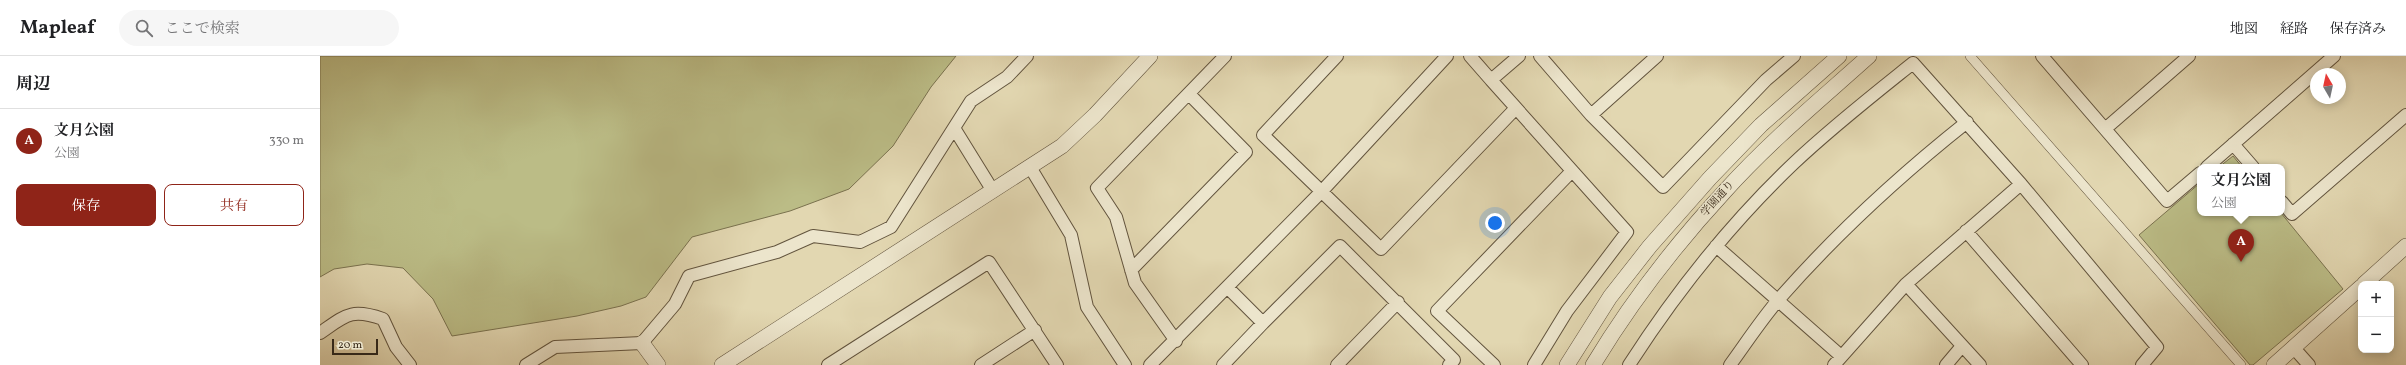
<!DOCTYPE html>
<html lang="ja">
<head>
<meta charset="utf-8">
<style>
	:root { --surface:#fff; --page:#f6f6f6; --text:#202124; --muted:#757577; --line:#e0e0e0; --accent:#8f2418 }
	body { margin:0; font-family:Vollkorn,"Noto Serif JP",serif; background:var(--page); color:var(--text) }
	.controls { position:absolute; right:12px; bottom:12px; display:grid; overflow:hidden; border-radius:8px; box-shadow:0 2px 10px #0003 }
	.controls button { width:36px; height:36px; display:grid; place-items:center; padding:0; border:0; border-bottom:1px solid var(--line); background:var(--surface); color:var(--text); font:20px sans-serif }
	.compass { position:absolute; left:1990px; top:12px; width:36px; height:36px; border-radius:50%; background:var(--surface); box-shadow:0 2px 10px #0003; rotate:351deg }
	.scale { position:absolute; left:12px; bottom:10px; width:46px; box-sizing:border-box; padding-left:4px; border:2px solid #382918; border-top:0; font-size:11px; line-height:14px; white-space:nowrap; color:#382918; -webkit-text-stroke:3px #ece5cc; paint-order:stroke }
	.you { position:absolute; left:1175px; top:167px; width:14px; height:14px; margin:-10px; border:3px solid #fff; border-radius:50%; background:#1a73e8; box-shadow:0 0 0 6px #1a73e833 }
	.badge { display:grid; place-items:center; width:26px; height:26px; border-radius:50%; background:var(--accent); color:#fff; font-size:13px; font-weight:700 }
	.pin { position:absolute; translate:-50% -33px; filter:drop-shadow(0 1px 2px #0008) }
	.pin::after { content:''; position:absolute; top:21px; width:14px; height:12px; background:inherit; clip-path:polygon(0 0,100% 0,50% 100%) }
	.popup { position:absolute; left:1877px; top:108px; width:88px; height:52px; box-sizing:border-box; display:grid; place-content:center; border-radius:8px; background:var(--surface); filter:drop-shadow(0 1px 3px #0005); font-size:13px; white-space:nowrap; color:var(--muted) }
	.popup b { font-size:15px; color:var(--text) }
	.popup::after { content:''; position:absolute; left:50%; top:100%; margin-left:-8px; border:8px solid transparent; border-top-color:var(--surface) }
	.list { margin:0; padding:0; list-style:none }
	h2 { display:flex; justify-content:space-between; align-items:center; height:52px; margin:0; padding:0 16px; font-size:17px }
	h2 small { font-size:13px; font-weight:400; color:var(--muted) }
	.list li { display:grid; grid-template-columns:26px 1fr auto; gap:12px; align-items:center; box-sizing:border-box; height:64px; padding:0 16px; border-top:1px solid var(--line) }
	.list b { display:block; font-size:15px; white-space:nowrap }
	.list p { margin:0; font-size:13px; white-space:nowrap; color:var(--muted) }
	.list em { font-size:13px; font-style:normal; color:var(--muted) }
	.actions { display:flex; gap:8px; padding:12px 16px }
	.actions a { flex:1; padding:9px 0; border:1px solid var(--accent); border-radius:8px; text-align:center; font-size:14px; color:var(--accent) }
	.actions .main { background:var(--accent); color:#fff }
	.icon { flex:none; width:22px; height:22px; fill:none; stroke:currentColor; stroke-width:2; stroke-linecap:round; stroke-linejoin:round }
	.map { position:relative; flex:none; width:2086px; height:309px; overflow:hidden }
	header { display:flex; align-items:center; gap:24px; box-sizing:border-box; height:56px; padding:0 20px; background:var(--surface); border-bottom:1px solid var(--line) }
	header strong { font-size:19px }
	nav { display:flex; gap:22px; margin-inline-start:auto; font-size:14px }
	.search { width:280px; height:36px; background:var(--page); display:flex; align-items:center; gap:10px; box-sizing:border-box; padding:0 14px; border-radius:22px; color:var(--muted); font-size:15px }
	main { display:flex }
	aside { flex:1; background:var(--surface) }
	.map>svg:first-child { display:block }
	.green { fill:#bbbc86; stroke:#7a724f }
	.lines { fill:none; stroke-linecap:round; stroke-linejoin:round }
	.pedestrian-casing { stroke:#62543e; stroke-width:10 }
	.minor-casing { stroke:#62543e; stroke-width:14 }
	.tertiary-casing { stroke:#62543e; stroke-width:16 }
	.pedestrian { stroke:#ece5cc; stroke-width:9 }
	.minor { stroke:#ece5cc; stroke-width:12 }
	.tertiary { stroke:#ece5cc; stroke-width:15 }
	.labels { text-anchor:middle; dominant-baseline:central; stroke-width:3; stroke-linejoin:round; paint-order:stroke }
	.street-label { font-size:11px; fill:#382918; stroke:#ece5cc }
</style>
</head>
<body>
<header>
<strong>Mapleaf</strong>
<div class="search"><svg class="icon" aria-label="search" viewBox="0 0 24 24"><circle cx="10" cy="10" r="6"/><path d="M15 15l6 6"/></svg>ここで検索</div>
<nav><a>地図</a><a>経路</a><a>保存済み</a></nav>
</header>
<main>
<aside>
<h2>周辺<small></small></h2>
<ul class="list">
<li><span class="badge">A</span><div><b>文月公園</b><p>公園</p></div><em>330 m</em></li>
</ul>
<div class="actions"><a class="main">保存</a><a>共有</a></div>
</aside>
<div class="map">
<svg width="2086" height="309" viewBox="0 0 2086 309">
	<rect width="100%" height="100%" fill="#e2d7b1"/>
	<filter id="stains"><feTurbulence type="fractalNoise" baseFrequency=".005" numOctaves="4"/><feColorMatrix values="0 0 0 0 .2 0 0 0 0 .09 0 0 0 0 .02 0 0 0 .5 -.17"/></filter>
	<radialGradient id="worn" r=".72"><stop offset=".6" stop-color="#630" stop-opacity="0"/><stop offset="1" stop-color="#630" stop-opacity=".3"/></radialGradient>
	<!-- green -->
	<path class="green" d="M 0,0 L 636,0 L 611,31 L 573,90 L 529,133 L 470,155 L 372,181 L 326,241 L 301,250 L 257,260 L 132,280 L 113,243 L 83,212 L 47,208 L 14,213 L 0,221 Z
		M 1913,100 L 1922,111 L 1899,111 Z
		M 1880,127 L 1880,157 L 1961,157 L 2023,233 L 1933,309 L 1930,309 L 1819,179 Z"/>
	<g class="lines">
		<defs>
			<path id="pedestrian" d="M 1650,0 L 1921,309"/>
			<path id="minor" d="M 1017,0 L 943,79 L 1061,193 L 1196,52
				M 1150,0 L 1171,24 L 1199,0
				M 1220,0 L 1271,59 L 1343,131 L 1446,24 L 1474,0
				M 1722,0 L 1847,145 L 1880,117
				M 1171,24 L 1307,176 L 1247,255 L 1214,309
				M 1271,59 L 1337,0
				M 634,72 L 673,135
				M 1785,73 L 1869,0
				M 1913,88 L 1933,111
				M 710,111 L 751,179 L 767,251 L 805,309
				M 1887,111 L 2014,0
				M 1962,146 L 1972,158 L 2086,59
				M 1646,175 L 1762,309
				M 1396,190 L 1521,300
				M 811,214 L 926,96 L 869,38
				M 1586,228 L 1660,309
				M 943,267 L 1020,190 L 1134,304 L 1129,309
				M 0,277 C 26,259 31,252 63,263 L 76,291 L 90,309
				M 856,285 L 815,227 L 796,161 L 777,132 L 905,0
				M 1973,291 L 1989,309
				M 206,309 L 235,291 L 322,287 L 355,248 L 369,220 L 457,196 L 493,180 L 540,186 L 571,171 L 651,45 L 687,21 L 707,0
				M 508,309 L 669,206 L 737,309
				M 661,309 L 715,274
				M 830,309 L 1002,135 L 1127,0
				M 903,309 L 943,267 L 908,232
				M 1017,309 L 1078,246
				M 1174,309 L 1117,255 L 1252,115
				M 1309,309 C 1356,236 1411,167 1474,107 C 1512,71 1553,39 1593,7 L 1701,128 L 1837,291 L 1822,309
				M 1410,309 C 1426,287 1441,264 1459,243 C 1516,178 1579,120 1647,66
				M 1514,309 L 1586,228 L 1701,128
				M 1626,309 L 1642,290"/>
			<path id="tertiary" d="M 2044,228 L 2086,190
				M 322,287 L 338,309
				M 402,309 L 742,90 L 775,59 L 830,0
				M 1247,309 L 1290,241 L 1330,190 L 1390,122 L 1441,69 L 1519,0
				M 1273,309 C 1311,246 1355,189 1405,135 C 1449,86 1500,44 1549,0
				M 1954,309 L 2041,231"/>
		</defs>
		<!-- pedestrian casing -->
		<use href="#pedestrian" class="pedestrian-casing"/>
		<!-- minor casing -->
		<use href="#minor" class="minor-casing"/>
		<!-- tertiary casing -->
		<use href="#tertiary" class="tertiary-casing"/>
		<!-- pedestrian -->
		<use href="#pedestrian" class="pedestrian"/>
		<!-- minor -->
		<use href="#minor" class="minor"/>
		<!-- tertiary -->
		<use href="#tertiary" class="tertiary"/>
	</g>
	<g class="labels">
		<!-- street labels -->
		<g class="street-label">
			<text transform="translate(1398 143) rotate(-48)">学園通り</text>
		</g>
	</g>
	<rect width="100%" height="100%" filter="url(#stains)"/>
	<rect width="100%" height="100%" fill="url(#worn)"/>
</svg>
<div class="controls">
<button>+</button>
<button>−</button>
</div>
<svg class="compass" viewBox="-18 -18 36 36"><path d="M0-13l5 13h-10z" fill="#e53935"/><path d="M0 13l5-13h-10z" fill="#757577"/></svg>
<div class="scale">20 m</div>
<div class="you"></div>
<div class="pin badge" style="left:1921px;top:206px">A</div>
<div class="popup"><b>文月公園</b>公園</div>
</div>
</main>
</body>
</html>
